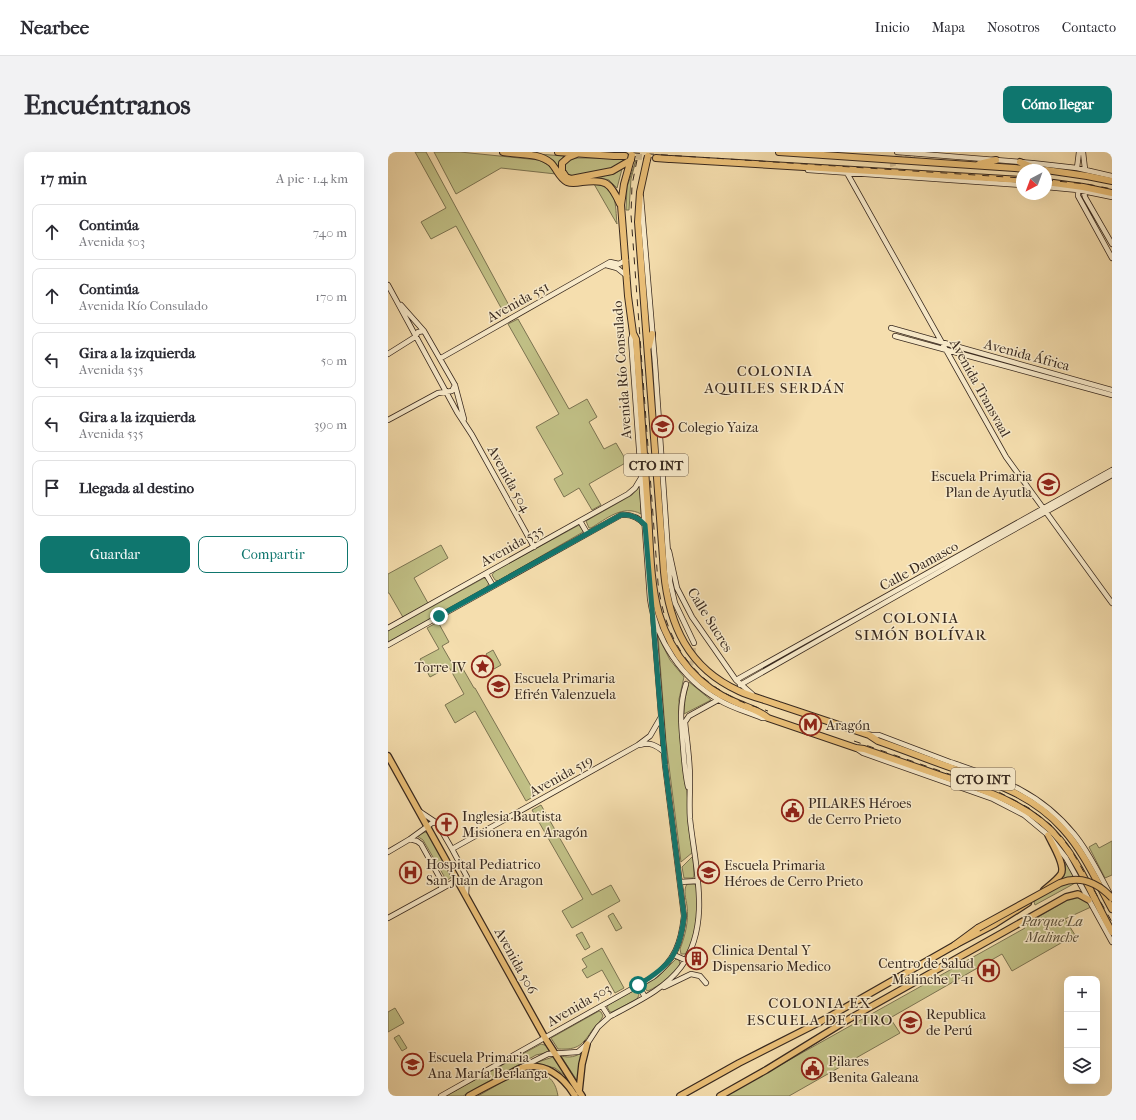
<!DOCTYPE html>
<html lang="es">
<head>
<meta charset="utf-8">
<style>
	:root { --surface:#fff; --page:#f2f2f3; --text:#2b2b33; --muted:#7c7c81; --line:#e1e1e2; --accent:#0f766e }
	body { margin:0; font-family:"IM FELL French Canon",serif; background:var(--page); color:var(--text) }
	.controls { position:absolute; right:12px; bottom:12px; display:grid; overflow:hidden; border-radius:8px; box-shadow:0 4px 16px #0002 }
	.controls button { width:36px; height:36px; display:grid; place-items:center; padding:0; border:0; border-bottom:1px solid var(--line); background:var(--surface); color:var(--text); font:20px sans-serif }
	.compass { position:absolute; left:628px; top:12px; width:36px; height:36px; border-radius:50%; background:var(--surface); box-shadow:0 4px 16px #0002; rotate:221deg }
	.stop { position:absolute; width:12px; height:12px; margin:-9px; border:3px solid #0f766e; border-radius:50%; background:#fff }
	.stop.end { background:#0f766e; border-color:#fff; box-shadow:0 1px 4px #0008 }
	.list { margin:0; padding:0; list-style:none }
	h2 { display:flex; justify-content:space-between; align-items:center; height:52px; margin:0; padding:0 16px; font-size:17px }
	h2 small { font-size:13px; font-weight:400; color:var(--muted) }
	.list li { display:grid; grid-template-columns:26px 1fr auto; gap:12px; align-items:center; box-sizing:border-box; height:56px; margin:0 8px 8px; padding:0 8px; border:1px solid var(--line); border-radius:8px }
	.list b { display:block; font-size:15px; white-space:nowrap }
	.list p { margin:0; font-size:13px; white-space:nowrap; color:var(--muted) }
	.list em { font-size:13px; font-style:normal; color:var(--muted) }
	.actions { display:flex; gap:8px; padding:12px 16px }
	.actions a { flex:1; padding:9px 0; border:1px solid var(--accent); border-radius:8px; text-align:center; font-size:14px; color:var(--accent) }
	.actions .main { background:var(--accent); color:#fff }
	.icon { flex:none; width:22px; height:22px; fill:none; stroke:currentColor; stroke-width:2; stroke-linecap:round; stroke-linejoin:round }
	.map { position:relative; flex:none; width:724px; height:944px; overflow:hidden; border-radius:8px }
	header { display:flex; align-items:center; gap:24px; box-sizing:border-box; height:56px; padding:0 20px; background:var(--surface); border-bottom:1px solid var(--line) }
	header strong { font-size:19px }
	nav { display:flex; gap:22px; margin-inline-start:auto; font-size:14px }
	.intro { display:flex; align-items:center; justify-content:space-between; box-sizing:border-box; height:96px; padding:0 24px }
	h1 { margin:0; font-size:28px }
	.button { padding:10px 18px; border-radius:8px; background:var(--accent); color:#fff; font-size:14px; font-weight:700 }
	main { display:flex; gap:24px; padding:0 24px }
	aside { flex:1; background:var(--surface); border-radius:8px; box-shadow:0 4px 16px #0002 }
	.map>svg:first-child { display:block }
	.green { fill:#c1c086; stroke:#7c7452 }
	.lines { fill:none; stroke-linecap:round; stroke-linejoin:round }
	.secondary-tunnel { stroke:#cfba91; stroke-width:4.5; stroke-dasharray:4.5 2; stroke-linecap:butt }
	.highway-tunnel { stroke:#cfba91; stroke-width:6; stroke-dasharray:6 3; stroke-linecap:butt }
	.secondary-casing { stroke:#38291f; stroke-width:6 }
	.primary-casing { stroke:#38291f; stroke-width:8 }
	.highway-casing { stroke:#38291f; stroke-width:8 }
	.secondary { stroke:#f8eaca; stroke-width:4.5 }
	.primary { stroke:#eabf77; stroke-width:5.5 }
	.highway { stroke:#eabf77; stroke-width:6 }
	.rail { stroke:#38291f; stroke-width:1; stroke-dasharray:7 7; stroke-linecap:butt }
	.highway-bridge-casing { stroke:#38291f; stroke-width:8; stroke-linecap:butt }
	.highway-bridge { stroke:#eabf77; stroke-width:6 }
	.route { stroke:#0f766e; stroke-width:5 }
	.labels { text-anchor:middle; dominant-baseline:central; stroke-width:3; stroke-linejoin:round; paint-order:stroke }
	.shield { fill:#f8eaca; stroke:#726352; stroke-width:1 }
	.shield-label { font-size:13px; font-weight:bold; fill:#38291f }
	.street-label { font-size:14px; fill:#38291f; stroke:#f8eaca }
	.poi-label { font-size:14px; fill:#38291f; stroke:#f8eaca; text-anchor:start }
	.park-label { font-size:14px; font-style:italic; fill:#5a4f39; stroke:#f8eaca }
	.neighbourhood-label { font-size:15px; letter-spacing:1px; fill:#38291f; stroke:#f8eaca }
</style>
</head>
<body>
<header>
<strong>Nearbee</strong>
<nav><a>Inicio</a><a>Mapa</a><a>Nosotros</a><a>Contacto</a></nav>
</header>
<div class="intro"><h1>Encuéntranos</h1><a class="button">Cómo llegar</a></div>
<main>
<aside>
<h2>17 min<small>A pie · 1.4 km</small></h2>
<ul class="list">
<li><svg class="icon" aria-label="ahead" viewBox="0 0 24 24"><path d="M12 20V5M6 11l6-6 6 6"/></svg><div><b>Continúa</b><p>Avenida 503</p></div><em>740 m</em></li>
<li><svg class="icon" aria-label="ahead" viewBox="0 0 24 24"><path d="M12 20V5M6 11l6-6 6 6"/></svg><div><b>Continúa</b><p>Avenida Río Consulado</p></div><em>170 m</em></li>
<li><svg class="icon" aria-label="left" viewBox="0 0 24 24"><path d="M17 20v-9H6M10 6l-5 5 5 5"/></svg><div><b>Gira a la izquierda</b><p>Avenida 535</p></div><em>50 m</em></li>
<li><svg class="icon" aria-label="left" viewBox="0 0 24 24"><path d="M17 20v-9H6M10 6l-5 5 5 5"/></svg><div><b>Gira a la izquierda</b><p>Avenida 535</p></div><em>390 m</em></li>
<li><svg class="icon" aria-label="arrive" viewBox="0 0 24 24"><path d="M6 21V4h12l-3 4 3 4H6"/></svg><div><b>Llegada al destino</b></div></li>
</ul>
<div class="actions"><a class="main">Guardar</a><a>Compartir</a></div>
</aside>
<div class="map">
<svg width="724" height="944" viewBox="0 0 724 944">
	<rect width="100%" height="100%" fill="#f5deae"/>
	<filter id="stains"><feTurbulence type="fractalNoise" baseFrequency=".005" numOctaves="4"/><feColorMatrix values="0 0 0 0 .2 0 0 0 0 .09 0 0 0 0 .02 0 0 0 .5 -.17"/></filter>
	<radialGradient id="worn" r=".72"><stop offset=".6" stop-color="#630" stop-opacity="0"/><stop offset="1" stop-color="#630" stop-opacity=".3"/></radialGradient>
	<!-- green -->
	<path class="green" d="M 27,0 L 38,0 L 124,159 L 117,163 L 68,74 L 43,87 L 33,70 L 58,56 Z
		M 46,0 L 72,0 L 151,8 L 163,14 L 168,22 L 113,16 L 68,42 Z
		M 149,2 L 176,4 L 173,8 L 171,17 C 167,8 159,4 149,2 Z
		M 183,6 L 237,6 C 226,21 202,21 185,24 L 181,23 L 177,18 L 177,10 Z
		M 248,8 L 243,27 L 241,58 L 238,58 L 239,35 Z
		M 234,17 L 229,36 L 221,28 L 209,25 L 226,22 Z
		M 206,32 C 230,35 227,53 229,72 Z
		M 130,167 L 181,257 L 199,247 L 209,265 L 201,270 L 216,297 L 228,291 L 239,310 L 201,332 L 213,353 L 204,358 L 191,336 L 176,345 L 166,327 L 175,322 L 148,275 L 171,262 L 120,172 Z
		M 252,334 L 253,362 C 235,352 218,367 203,376 L 201,376 L 198,369 L 244,343 Z
		M 191,373 L 195,379 L 195,380 L 110,429 L 107,428 L 104,423 L 107,419 Z
		M 53,393 L 60,406 L 26,426 L 41,453 L 16,467 L 1,441 L 0,441 L 0,422 Z
		M 96,426 L 98,427 L 101,431 L 99,435 L 48,466 L 2,490 L 0,489 L 0,479 Z
		M 50,470 L 61,490 L 54,494 L 65,513 L 71,510 L 86,536 L 87,536 L 148,643 L 138,649 L 87,559 L 67,571 L 57,553 L 76,542 L 61,515 L 42,525 L 32,507 L 51,497 L 39,476 Z
		M 270,484 L 282,508 L 296,525 L 291,547 L 291,562 L 305,700 L 293,710 L 278,590 Z
		M 105,498 L 113,513 L 106,517 L 98,502 Z
		M 301,530 L 323,548 L 296,562 L 297,547 Z
		M 153,653 L 204,743 L 223,733 L 232,749 L 184,776 L 174,759 L 195,747 L 144,658 Z
		M 37,680 L 40,681 L 64,725 L 55,731 L 56,724 L 35,688 L 29,684 Z
		M 724,689 L 724,723 L 717,726 L 701,695 L 708,691 L 711,696 Z
		M 305,704 L 306,724 L 305,726 L 296,726 L 294,715 Z
		M 678,710 L 689,730 L 647,753 L 646,750 L 673,725 L 677,718 Z
		M 299,732 L 306,732 L 308,733 C 311,752 310,787 297,802 L 293,802 L 292,797 C 297,784 301,769 299,754 C 298,747 295,738 299,732 Z
		M 694,743 L 703,755 L 677,767 L 687,783 L 624,819 L 614,802 L 502,866 L 512,881 L 401,944 L 337,944 L 637,776 L 637,775 L 645,768 L 681,747 Z
		M 225,761 L 234,776 L 228,779 L 220,764 Z
		M 194,780 L 202,795 L 197,798 L 188,783 Z
		M 214,796 L 236,836 L 227,841 L 214,818 L 199,826 L 194,818 L 199,815 L 194,807 Z
		M 288,807 L 291,808 L 292,812 C 286,824 272,833 260,839 L 258,838 L 257,833 L 270,825 Z
		M 247,838 L 249,839 L 251,843 L 249,847 L 224,860 L 222,860 L 219,855 L 220,853 Z
		M 7,856 L 16,871 L 0,880 L 0,860 Z
		M 211,859 L 213,860 L 215,864 C 213,869 209,872 205,877 C 194,893 191,898 170,897 L 163,886 Z
		M 11,883 L 19,896 L 14,899 L 6,886 Z
		M 153,892 L 160,894 L 163,898 L 161,900 L 148,903 L 75,944 L 57,944 Z
		M 195,900 L 190,930 L 173,904 C 182,906 187,905 195,900 Z
		M 165,905 L 166,905 L 180,926 L 167,916 L 147,911 Z
		M 141,918 C 158,921 167,926 170,944 L 90,944 L 130,921 Z"/>
	<g class="lines">
		<!-- secondary-tunnel -->
		<path class="secondary-tunnel" d="M 298,532 L 305,505 L 306,491"/>
		<!-- highway-tunnel -->
		<path class="highway-tunnel" d="M 239,4 L 268,6
			M 511,21 C 503,17 502,6 513,5 C 518,5 523,6 527,6"/>
		<defs>
			<path id="secondary" d="M 509,0 L 644,11 L 689,16 L 724,24
				M 695,0 L 697,17
				M 689,16 L 691,0
				M 420,18 L 634,33
				M 459,21 L 618,305 L 724,451
				M 658,35 L 690,38 L 724,45
				M 695,37 L 697,45 L 724,92
				M 690,38 L 690,44 L 724,106
				M 253,45 L 267,211 L 282,430 L 287,451 L 306,491
				M 218,113 L 229,116 L 239,124
				M 0,133 L 69,260 L 84,283 L 146,395
				M 13,153 L 36,179 L 67,233 L 76,267
				M 503,176 L 724,238
				M 245,181 L 243,187 L 262,447 C 268,488 294,527 331,548 C 344,556 360,560 374,566 L 380,566
				M 507,184 L 724,243
				M 0,202 L 27,185 L 30,180 L 36,179
				M 53,206 L 222,110 L 231,112 L 238,108
				M 0,268 L 50,241 L 64,239 L 67,233
				M 192,369 L 199,381
				M 281,399 L 289,436 L 304,465 L 348,528 L 364,542
				M 98,422 L 105,434
				M 0,476 L 240,342 L 247,336 L 253,326
				M 0,493 L 233,363 C 243,362 250,365 257,373
				M 348,528 L 724,318
				M 298,532 C 291,554 293,572 295,594 C 296,608 297,622 300,635
				M 352,533 L 600,392 L 724,323
				M 481,583 L 491,583 C 515,592 538,601 562,610 C 612,627 651,639 686,682 C 701,700 711,722 722,742
				M 252,593 C 262,590 268,593 276,600
				M 469,597 L 475,601 L 605,647 L 636,663 L 660,683 L 678,706 L 724,790
				M 31,659 L 49,671 L 64,697 L 79,725 L 78,744
				M 22,687 L 29,689 L 33,692 L 53,728 L 54,732 L 53,737
				M 64,697 L 250,593 L 262,584 L 273,565
				M 0,700 L 22,687 L 44,671 L 49,671
				M 292,730 L 310,729
				M 0,766 L 53,737 L 69,728 L 74,728 L 79,725
				M 286,803 L 297,808
				M 250,833 L 257,845
				M 276,835 L 303,822 L 312,824 L 318,831
				M 214,854 L 221,865
				M 134,915 L 160,902 L 190,900 L 199,892 L 210,875 L 221,865 C 246,851 275,839 293,815 C 324,772 307,715 302,667 C 301,654 302,640 302,627 C 302,608 299,589 297,570 L 301,564 L 330,548
				M 53,944 L 265,825 C 287,808 293,791 296,764 L 277,613 L 265,463"/>
			<path id="primary" d="M 0,604 L 157,886 L 194,944
				M 656,738 C 662,733 669,728 673,722 C 678,713 664,692 660,683
				M 191,940 L 194,912 L 199,892
				M 81,944 C 93,937 105,931 117,925 C 122,922 128,918 133,916 C 156,909 176,925 187,944
				M 292,944 L 351,911 L 430,871 L 567,793 L 607,772 L 640,751
				M 332,944 L 378,918 L 461,867 L 678,745 L 690,742 L 701,748"/>
			<path id="highway" d="M 115,0 C 130,3 150,0 163,11 C 169,17 171,26 179,30 C 184,32 189,31 194,30 C 218,27 222,30 232,52
				M 170,0 L 226,4
				M 391,0 L 655,18
				M 191,1 L 181,5 L 174,11 L 174,19 L 178,25 L 183,27 L 224,19 L 243,8
				M 227,4 L 237,4
				M 268,6 L 281,7
				M 243,7 L 236,32 L 233,53 L 240,144 L 245,181 L 248,187 C 252,245 256,302 260,360 C 262,392 262,431 271,462 C 277,482 287,501 301,517 C 314,532 330,543 347,550 C 358,555 371,558 380,566 L 468,596 L 476,597 C 502,606 528,615 554,624 C 596,638 642,652 672,688 C 694,715 707,750 724,780
				M 283,7 L 634,28
				M 259,8 L 252,40 L 250,70 L 276,420 C 281,473 300,516 351,539 C 364,545 378,548 391,553 C 421,563 451,573 481,583 L 490,589 C 516,598 541,608 567,617 C 607,631 646,644 675,677 C 696,700 709,730 724,757
				M 632,10 L 644,15
				M 591,12 L 608,8
				M 658,18 L 699,24 L 724,29
				M 658,30 L 695,35 L 724,41
				M 261,194 L 264,182
				M 269,315 L 273,305
				M 567,793 L 590,776"/>
		</defs>
		<!-- secondary casing -->
		<use href="#secondary" class="secondary-casing"/>
		<!-- primary casing -->
		<use href="#primary" class="primary-casing"/>
		<!-- highway casing -->
		<use href="#highway" class="highway-casing"/>
		<!-- secondary -->
		<use href="#secondary" class="secondary"/>
		<!-- primary -->
		<use href="#primary" class="primary"/>
		<!-- highway -->
		<use href="#highway" class="highway"/>
		<!-- rail -->
		<path class="rail" d="M 231,0 L 634,26
			M 249,8 L 244,33 L 243,63 L 270,431 C 276,482 299,523 346,546 C 357,552 369,555 380,559
			M 658,28 L 699,32 L 724,37
			M 466,589 L 607,638 L 641,656 L 663,673 L 683,697 L 724,770"/>
		<defs>
			<path id="highway-bridge" d="M 243,7 L 244,3
				M 259,8 L 260,4
				M 590,776 L 672,731 C 692,723 710,731 724,746"/>
		</defs>
		<!-- highway-bridge casing -->
		<use href="#highway-bridge" class="highway-bridge-casing"/>
		<!-- highway-bridge -->
		<use href="#highway-bridge" class="highway-bridge"/>
	</g>
	<g class="lines">
		<!-- route -->
		<path class="route" d="M 51,464 L 233,363 C 243,362 250,365 257,373 L 277,613 L 296,764 C 292,802 282,814 250,833"/>
	</g>
	<!-- icons -->
	<defs>
		<symbol id="school-ring" viewBox="-11 -11 22 22"><circle r="9.5" fill="#f8eaca" stroke="#8f2418" stroke-width="1.5"/><path d="M0-5L7-2L0 1L-7-2ZM-4 1L0 2.5L4 1V4Q0 6-4 4Z" fill="#8f2418"/></symbol>
		<symbol id="sight-ring" viewBox="-11 -11 22 22"><circle r="9.5" fill="#f8eaca" stroke="#8f2418" stroke-width="1.5"/><path d="M0-6L1.8-2.2L6-1.7L2.9 1.2L3.7 5.4L0 3.3L-3.7 5.4L-2.9 1.2L-6-1.7L-1.8-2.2Z" fill="#8f2418"/></symbol>
		<symbol id="metro-ring" viewBox="-11 -11 22 22"><circle r="9.5" fill="#f8eaca" stroke="#8f2418" stroke-width="1.5"/><path d="M-5.5 5V-5H-3L0 0L3-5H5.5V5H3V-.5L0 4L-3-.5V5Z" fill="#8f2418"/></symbol>
		<symbol id="civic-ring" viewBox="-11 -11 22 22"><circle r="9.5" fill="#f8eaca" stroke="#8f2418" stroke-width="1.5"/><path d="M-.6-6.5H3V-4.5H.6V-3L4-1V1h2V6H-6V1h2V-1L-.6-3ZM-1.2 2.5V6h2.4V2.5Z" fill="#8f2418"/></symbol>
		<symbol id="church-ring" viewBox="-11 -11 22 22"><circle r="9.5" fill="#f8eaca" stroke="#8f2418" stroke-width="1.5"/><path d="M-1.2-6h2.4v3.5h3.3v2.4h-3.3V6h-2.4V-.1h-3.3v-2.4h3.3Z" fill="#8f2418"/></symbol>
		<symbol id="hospital-ring" viewBox="-11 -11 22 22"><circle r="9.5" fill="#f8eaca" stroke="#8f2418" stroke-width="1.5"/><path d="M-5-5h3v3.5h4V-5h3V5h-3V1.5h-4V5h-3Z" fill="#8f2418"/></symbol>
		<symbol id="building-ring" viewBox="-11 -11 22 22"><circle r="9.5" fill="#f8eaca" stroke="#8f2418" stroke-width="1.5"/><path d="M-4-6H4V6H1V3H-1V6H-4ZM-2.5-4.3h1.7v1.8h-1.7ZM.8-4.3h1.7v1.8H.8ZM-2.5-1h1.7V.8h-1.7ZM.8-1h1.7V.8H.8Z" fill="#8f2418"/></symbol>
	</defs>
	<g fill-rule="evenodd">
		<use href="#school-ring" x="262" y="262" width="25" height="25"/>
		<use href="#school-ring" x="648" y="320" width="25" height="25"/>
		<use href="#sight-ring" x="82" y="502" width="25" height="25"/>
		<use href="#school-ring" x="98" y="522" width="25" height="25"/>
		<use href="#metro-ring" x="410" y="560" width="25" height="25"/>
		<use href="#civic-ring" x="392" y="646" width="25" height="25"/>
		<use href="#church-ring" x="46" y="660" width="25" height="25"/>
		<use href="#hospital-ring" x="10" y="708" width="25" height="25"/>
		<use href="#school-ring" x="308" y="708" width="25" height="25"/>
		<use href="#building-ring" x="296" y="794" width="25" height="25"/>
		<use href="#hospital-ring" x="588" y="806" width="25" height="25"/>
		<use href="#school-ring" x="510" y="858" width="25" height="25"/>
		<use href="#school-ring" x="12" y="900" width="25" height="25"/>
		<use href="#civic-ring" x="412" y="904" width="25" height="25"/>
	</g>
	<g class="labels">
		<!-- shield labels -->
		<g class="shield">
			<rect x="236" y="302" width="64" height="22" rx="3"/>
			<rect x="563" y="616" width="64" height="22" rx="3"/>
		</g>
		<g class="shield-label">
			<text x="268" y="313">CTO INT</text>
			<text x="595" y="627">CTO INT</text>
		</g>
		<!-- street labels -->
		<g class="street-label">
			<text transform="translate(130 150) rotate(-29)">Avenida 551</text>
			<text transform="translate(639 203) rotate(15)">Avenida África</text>
			<text transform="translate(234 218) rotate(-94)">Avenida Río Consulado</text>
			<text transform="translate(592 236) rotate(61)">Avenida Transvaal</text>
			<text transform="translate(121 327) rotate(61)">Avenida 504</text>
			<text transform="translate(124 394) rotate(-29)">Avenida 535</text>
			<text transform="translate(531 414) rotate(-29)">Calle Damasco</text>
			<text transform="translate(322 468) rotate(58)">Calle Sucres</text>
			<text transform="translate(173 624) rotate(-29)">Avenida 519</text>
			<text transform="translate(128 809) rotate(61)">Avenida 506</text>
			<text transform="translate(191 853) rotate(-30)">Avenida 503</text>
		</g>
		<!-- poi labels -->
		<g class="poi-label">
			<text x="290" y="275">Colegio Yaiza</text>
			<text x="644" y="324" text-anchor="end">Escuela Primaria<tspan x="644" dy="16">Plan de Ayutla</tspan></text>
			<text x="78" y="515" text-anchor="end">Torre IV</text>
			<text x="126" y="526">Escuela Primaria<tspan x="126" dy="16">Efrén Valenzuela</tspan></text>
			<text x="438" y="573">Aragón</text>
			<text x="420" y="651">PILARES Héroes<tspan x="420" dy="16">de Cerro Prieto</tspan></text>
			<text x="74" y="664">Inglesia Bautista<tspan x="74" dy="16">Misionera en Aragón</tspan></text>
			<text x="38" y="712">Hospital Pediatrico<tspan x="38" dy="16">San Juan de Aragon</tspan></text>
			<text x="336" y="713">Escuela Primaria<tspan x="336" dy="16">Héroes de Cerro Prieto</tspan></text>
			<text x="324" y="798">Clinica Dental Y<tspan x="324" dy="16">Dispensario Medico</tspan></text>
			<text x="586" y="811" text-anchor="end">Centro de Salud<tspan x="586" dy="16">Malinche T-11</tspan></text>
			<text x="538" y="862">Republica<tspan x="538" dy="16">de Perú</tspan></text>
			<text x="40" y="905">Escuela Primaria<tspan x="40" dy="16">Ana María Berlanga</tspan></text>
			<text x="440" y="909">Pilares<tspan x="440" dy="16">Benita Galeana</tspan></text>
		</g>
		<!-- park labels -->
		<g class="park-label">
			<text x="664" y="769">Parque La<tspan x="664" dy="16">Malinche</tspan></text>
		</g>
		<!-- neighbourhood labels -->
		<g class="neighbourhood-label">
			<text x="387" y="219">COLONIA<tspan x="387" dy="17">AQUILES SERDÁN</tspan></text>
			<text x="533" y="466">COLONIA<tspan x="533" dy="17">SIMÓN BOLÍVAR</tspan></text>
			<text x="432" y="851">COLONIA EX<tspan x="432" dy="17">ESCUELA DE TIRO</tspan></text>
		</g>
	</g>
	<rect width="100%" height="100%" filter="url(#stains)"/>
	<rect width="100%" height="100%" fill="url(#worn)"/>
</svg>
<div class="controls">
<button>+</button>
<button>−</button>
<button><svg class="icon" aria-label="layers" viewBox="0 0 24 24"><path d="M12 4l9 5-9 5-9-5zM3 14l9 5 9-5"/></svg></button>
</div>
<svg class="compass" viewBox="-18 -18 36 36"><path d="M0-13l5 13h-10z" fill="#e53935"/><path d="M0 13l5-13h-10z" fill="#7c7c81"/></svg>
<div class="stop" style="left:250px;top:833px"></div>
<div class="stop end" style="left:51px;top:464px"></div>
</div>
</main>
</body>
</html>
